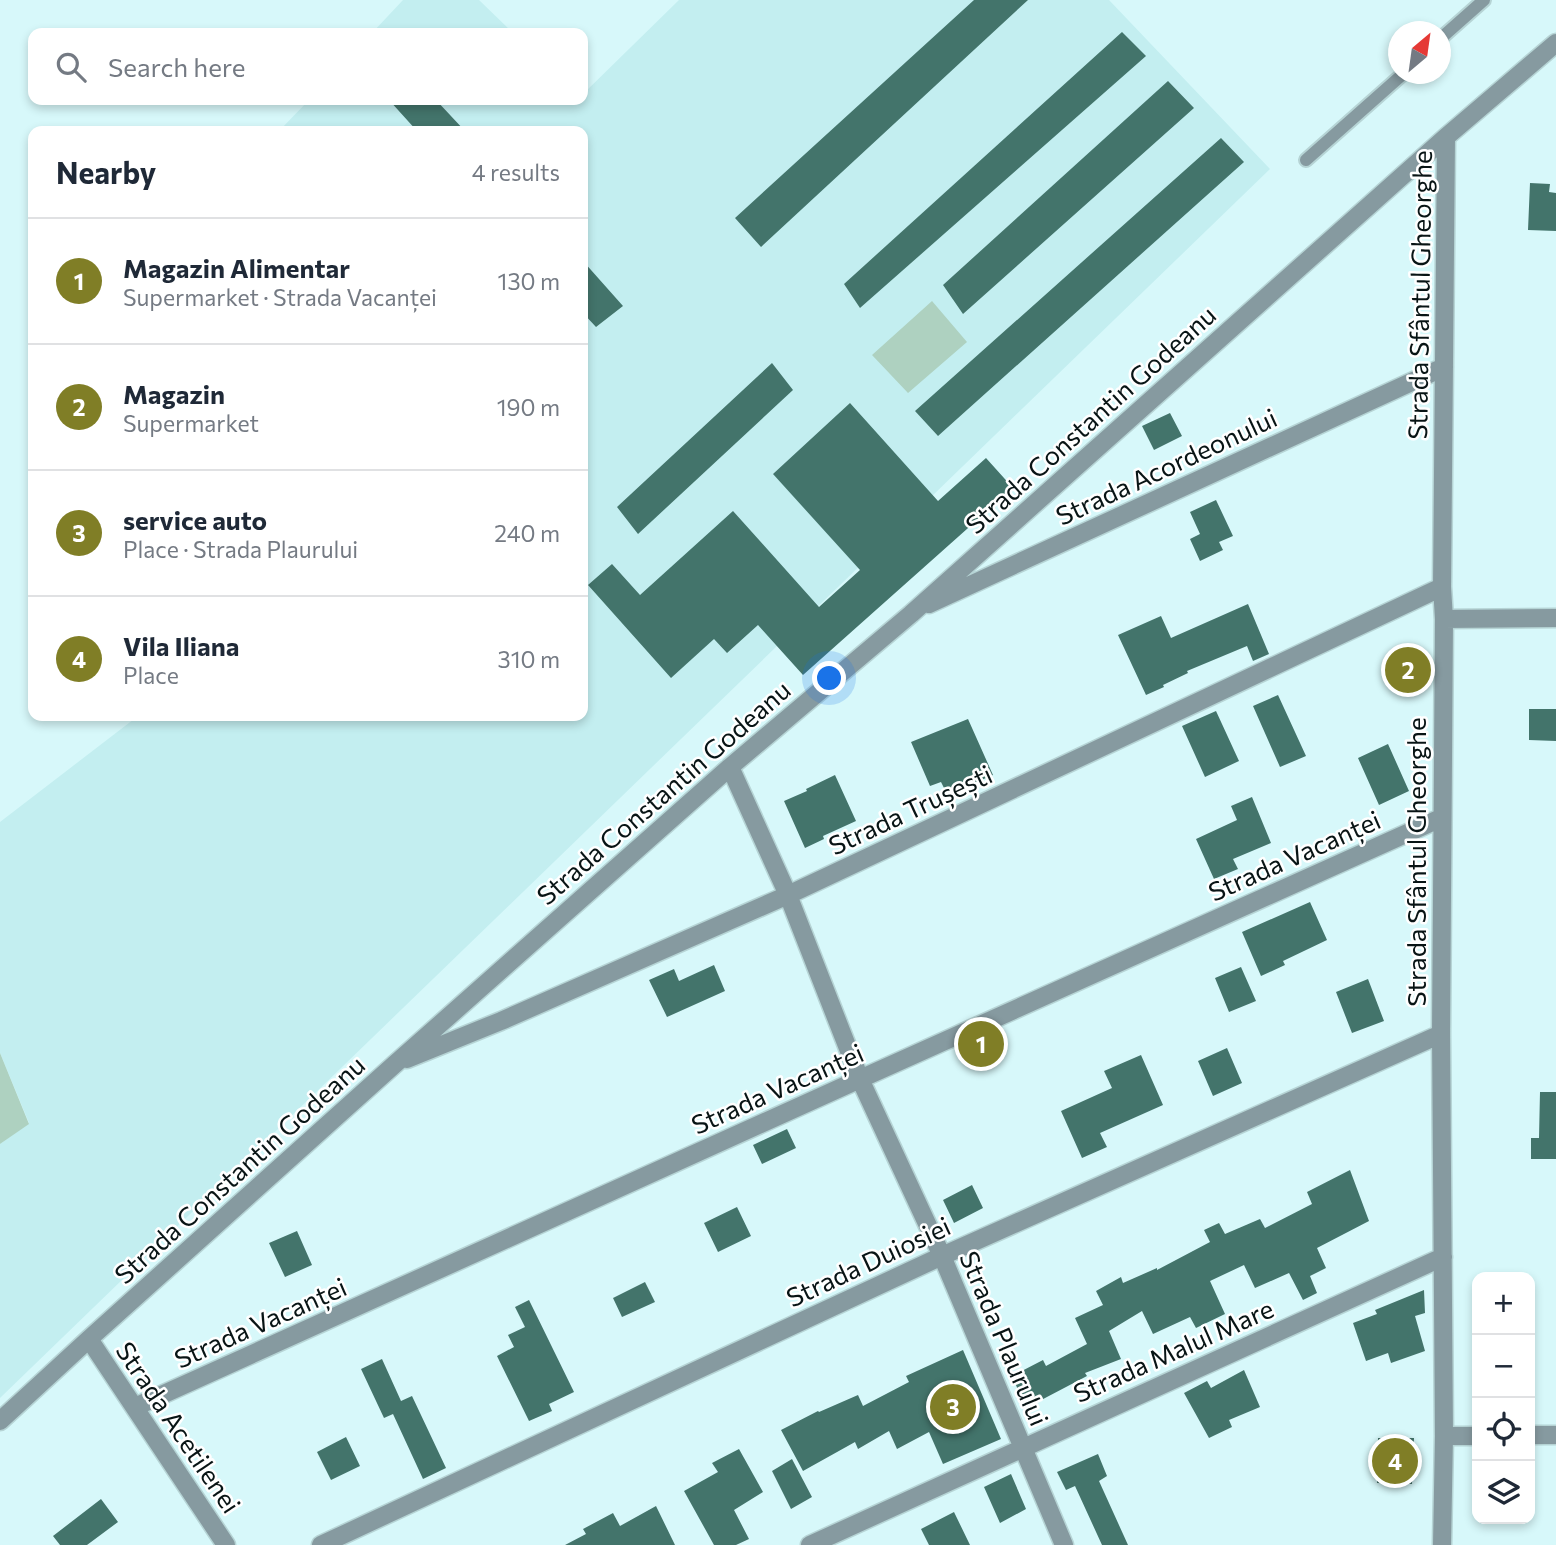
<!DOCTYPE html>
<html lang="en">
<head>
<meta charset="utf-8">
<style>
	:root { --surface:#fff; --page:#f6f6f7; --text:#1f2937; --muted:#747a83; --line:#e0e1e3; --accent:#807e26 }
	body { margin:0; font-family:Commissioner,sans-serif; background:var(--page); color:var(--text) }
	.controls { position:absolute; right:21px; bottom:21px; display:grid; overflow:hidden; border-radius:14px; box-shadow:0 4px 10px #0003 }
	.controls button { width:63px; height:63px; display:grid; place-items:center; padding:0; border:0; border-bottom:2px solid var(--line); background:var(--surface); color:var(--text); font:35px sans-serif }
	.compass { position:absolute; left:1388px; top:21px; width:63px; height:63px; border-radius:50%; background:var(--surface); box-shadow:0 4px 10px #0003; rotate:29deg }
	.you { position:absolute; left:830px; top:679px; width:24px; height:24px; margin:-18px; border:5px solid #fff; border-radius:50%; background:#1a73e8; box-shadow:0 0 0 10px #1a73e833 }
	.badge { display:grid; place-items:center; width:46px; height:46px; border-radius:50%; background:var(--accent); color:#fff; font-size:23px; font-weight:700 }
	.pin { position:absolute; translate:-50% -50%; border:4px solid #fff; box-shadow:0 2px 7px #0006 }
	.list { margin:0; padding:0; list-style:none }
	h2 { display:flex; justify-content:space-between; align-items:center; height:91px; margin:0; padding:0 28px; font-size:30px }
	h2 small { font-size:23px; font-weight:400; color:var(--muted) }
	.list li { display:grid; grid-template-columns:46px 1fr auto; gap:21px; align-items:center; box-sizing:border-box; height:126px; padding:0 28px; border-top:2px solid var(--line) }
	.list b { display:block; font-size:26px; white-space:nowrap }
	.list p { margin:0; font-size:23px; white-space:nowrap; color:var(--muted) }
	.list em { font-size:23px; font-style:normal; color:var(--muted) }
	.icon { flex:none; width:38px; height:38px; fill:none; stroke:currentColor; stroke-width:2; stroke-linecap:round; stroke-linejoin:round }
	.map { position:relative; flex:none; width:1556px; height:1545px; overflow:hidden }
	.search { position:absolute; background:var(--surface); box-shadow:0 4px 10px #0003; left:28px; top:28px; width:560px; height:77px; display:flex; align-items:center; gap:18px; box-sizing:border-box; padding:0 24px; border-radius:14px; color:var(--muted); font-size:26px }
	.panel { position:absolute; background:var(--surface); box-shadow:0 4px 10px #0003; left:28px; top:126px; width:560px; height:595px; border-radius:14px }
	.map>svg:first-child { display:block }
	.built { fill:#c3eef0 }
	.green { fill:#aed1c0 }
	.building { fill:#43746b }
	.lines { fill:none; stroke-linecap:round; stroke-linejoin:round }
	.service-casing { stroke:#b6d4d5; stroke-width:16 }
	.minor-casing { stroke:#b6d4d5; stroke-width:21 }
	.service { stroke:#869aa0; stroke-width:12 }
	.minor { stroke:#869aa0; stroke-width:18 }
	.labels { text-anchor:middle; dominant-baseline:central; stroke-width:5; stroke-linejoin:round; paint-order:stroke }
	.street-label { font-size:26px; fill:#081415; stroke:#fff }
</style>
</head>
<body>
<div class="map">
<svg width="1556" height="1545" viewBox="0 0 1556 1545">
	<rect width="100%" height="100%" fill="#d7f8fa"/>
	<!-- built -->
	<path class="built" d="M 403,0 L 479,0 L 513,33 L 372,33 Z
		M 679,0 L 1109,0 L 1270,169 L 0,1398 L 0,1144 L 29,1123 L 0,1053 L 0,822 L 138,716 L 583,716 L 583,131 L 279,131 L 309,100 L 583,100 L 583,94 Z"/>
	<!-- green -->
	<path class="green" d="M 932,301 L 967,342 L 908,393 L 872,355 Z
		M 0,1053 L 29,1124 L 0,1144 Z"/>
	<!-- building -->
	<path class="building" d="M 974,0 L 1028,0 L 761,247 L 735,218 Z
		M 1122,32 L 1146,56 L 860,308 L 844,284 Z
		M 1168,81 L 1194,108 L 963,314 L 943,285 Z
		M 389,100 L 436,100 L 465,131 L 417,131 Z
		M 1221,138 L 1244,162 L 938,436 L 915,411 Z
		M 1530,183 L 1550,184 L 1549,192 L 1556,193 L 1556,231 L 1528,230 Z
		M 583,261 L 623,306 L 596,327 L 583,313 Z
		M 772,363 L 793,390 L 638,534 L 617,507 Z
		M 850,403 L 938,501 L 986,458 L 1013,488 L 803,675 L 758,625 L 727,653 L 714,639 L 671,678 L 588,585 L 612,564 L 640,595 L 733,511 L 819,607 L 860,570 L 773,474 Z
		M 1170,413 L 1182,436 L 1154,450 L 1142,426 Z
		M 1216,500 L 1233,536 L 1219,542 L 1223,550 L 1200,561 L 1190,539 L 1200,534 L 1190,512 Z
		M 1248,604 L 1269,654 L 1253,661 L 1247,646 L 1187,671 L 1188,673 L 1163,685 L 1164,687 L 1146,695 L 1118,635 L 1161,616 L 1171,638 Z
		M 1278,695 L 1306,756 L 1280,767 L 1253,706 Z
		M 1529,709 L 1556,709 L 1556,741 L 1529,740 Z
		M 1216,711 L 1239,761 L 1205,777 L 1182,726 Z
		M 968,719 L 993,775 L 951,793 L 949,788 L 945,790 L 941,782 L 930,786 L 911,742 Z
		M 1388,744 L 1409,791 L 1379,805 L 1358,758 Z
		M 835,775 L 856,821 L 823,836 L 824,839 L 805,848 L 784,801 L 807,791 L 806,789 Z
		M 1252,797 L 1271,843 L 1233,859 L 1238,869 L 1214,879 L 1196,839 L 1237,820 L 1231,806 Z
		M 1310,902 L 1327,940 L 1283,961 L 1285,965 L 1261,976 L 1242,932 Z
		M 714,965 L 725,991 L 667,1017 L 649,980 L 674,969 L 679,981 Z
		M 1241,967 L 1256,1001 L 1229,1012 L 1215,978 Z
		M 1368,979 L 1384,1021 L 1352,1033 L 1336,992 Z
		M 1227,1048 L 1242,1083 L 1213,1096 L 1198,1061 Z
		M 1141,1055 L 1163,1105 L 1100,1133 L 1107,1147 L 1082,1158 L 1061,1111 L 1112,1088 L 1104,1071 Z
		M 1540,1092 L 1556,1092 L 1556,1159 L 1531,1159 L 1531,1138 L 1539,1138 Z
		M 787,1129 L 796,1148 L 762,1164 L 753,1145 Z
		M 1350,1170 L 1369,1221 L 1317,1248 L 1326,1268 L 1310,1276 L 1317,1293 L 1303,1300 L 1289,1273 L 1255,1288 L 1244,1265 L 1210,1281 L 1225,1314 L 1196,1328 L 1190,1317 L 1153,1334 L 1142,1311 L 1109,1331 L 1121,1359 L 1085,1373 L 1087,1376 L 1026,1408 L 1012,1376 L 1043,1360 L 1046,1366 L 1087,1344 L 1075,1318 L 1103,1305 L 1096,1291 L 1121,1277 L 1123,1283 L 1157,1268 L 1157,1270 L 1210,1242 L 1204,1230 L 1219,1223 L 1225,1234 L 1260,1219 L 1265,1228 L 1312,1204 L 1307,1192 Z
		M 972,1185 L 983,1208 L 954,1223 L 943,1200 Z
		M 737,1207 L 751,1236 L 718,1252 L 704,1223 Z
		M 297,1231 L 312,1265 L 285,1277 L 269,1243 Z
		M 645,1282 L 655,1302 L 622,1317 L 613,1298 Z
		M 1424,1290 L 1425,1313 L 1415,1316 L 1425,1351 L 1391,1363 L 1388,1353 L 1366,1361 L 1353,1323 L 1377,1314 L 1375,1310 Z
		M 529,1300 L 574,1392 L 549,1404 L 552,1411 L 529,1421 L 497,1356 L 514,1347 L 508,1335 L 525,1327 L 515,1307 Z
		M 963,1350 L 1001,1439 L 943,1464 L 929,1432 L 897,1449 L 889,1431 L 858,1449 L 855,1442 L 803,1471 L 781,1430 L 818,1411 L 819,1412 L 858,1395 L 863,1406 L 909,1382 L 906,1376 Z
		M 382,1359 L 401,1401 L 412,1396 L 446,1468 L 423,1479 L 393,1414 L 384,1418 L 361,1369 Z
		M 1244,1370 L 1260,1407 L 1229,1420 L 1232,1427 L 1209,1438 L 1184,1393 L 1207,1381 L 1211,1388 Z
		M 346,1437 L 360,1466 L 331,1480 L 317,1452 Z
		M 1378,1438 L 1414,1438 L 1412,1484 L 1377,1483 Z
		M 739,1449 L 763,1492 L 734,1510 L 749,1539 L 736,1545 L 714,1545 L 684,1491 L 718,1472 L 712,1463 Z
		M 1098,1454 L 1107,1476 L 1099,1481 L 1128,1545 L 1102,1545 L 1075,1486 L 1066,1490 L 1057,1472 Z
		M 792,1459 L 812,1497 L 791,1509 L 772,1471 Z
		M 1011,1474 L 1026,1509 L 1000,1523 L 984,1487 Z
		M 101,1499 L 118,1522 L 87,1545 L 60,1545 L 53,1536 Z
		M 656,1506 L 675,1545 L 565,1545 L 586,1534 L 583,1529 L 613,1513 L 620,1526 Z
		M 954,1512 L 970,1545 L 929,1545 L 921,1529 Z"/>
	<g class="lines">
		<defs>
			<path id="service" d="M 1440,39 L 1484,0
				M 1306,160 L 1403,74"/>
			<path id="minor" d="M 929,604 L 1444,367
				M 1444,619 L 1556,618
				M 730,767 L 788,895 L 860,1079 L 942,1256 L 1064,1545
				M 407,1059 L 501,1021 L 788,895 L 1442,587
				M 89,1339 L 226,1545
				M 135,1407 L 860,1079 L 1441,818
				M 0,1421 L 89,1339 L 395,1064 L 730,767 L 911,614 L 1446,137 L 1556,43
				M 1530,1435 L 1556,1435
				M 1444,1436 L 1477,1436
				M 321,1545 L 942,1256 L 1441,1034
				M 810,1545 L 1443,1257
				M 1442,1545 L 1444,1436 L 1441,1034 L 1444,619 L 1442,587 L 1446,137"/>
		</defs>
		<!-- service casing -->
		<use href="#service" class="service-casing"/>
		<!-- minor casing -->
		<use href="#minor" class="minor-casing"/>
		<!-- service -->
		<use href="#service" class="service"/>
		<!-- minor -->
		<use href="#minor" class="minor"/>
	</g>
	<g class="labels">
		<!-- street labels -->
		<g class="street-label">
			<text transform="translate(1419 295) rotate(-89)">Strada Sfântul Gheorghe</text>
			<text transform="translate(1090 419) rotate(-42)">Strada Constantin Godeanu</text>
			<text transform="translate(1166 466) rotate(-25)">Strada Acordeonului</text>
			<text transform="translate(663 792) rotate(-41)">Strada Constantin Godeanu</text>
			<text transform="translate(910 809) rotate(-25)">Strada Trușești</text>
			<text transform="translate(1294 855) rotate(-24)">Strada Vacanței</text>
			<text transform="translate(1415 862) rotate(-90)">Strada Sfântul Gheorghe</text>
			<text transform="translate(777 1088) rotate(-24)">Strada Vacanței</text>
			<text transform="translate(239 1169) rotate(-42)">Strada Constantin Godeanu</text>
			<text transform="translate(868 1261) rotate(-25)">Strada Duiosiei</text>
			<text transform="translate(260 1322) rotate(-24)">Strada Vacanței</text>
			<text transform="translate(1005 1338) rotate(67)">Strada Plaurului</text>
			<text transform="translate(1173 1350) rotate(-24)">Strada Malul Mare</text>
			<text transform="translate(179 1427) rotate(56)">Strada Acetilenei</text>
		</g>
	</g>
</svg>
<div class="controls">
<button>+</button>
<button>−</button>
<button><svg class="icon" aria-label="locate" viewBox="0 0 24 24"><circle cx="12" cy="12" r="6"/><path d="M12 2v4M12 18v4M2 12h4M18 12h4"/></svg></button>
<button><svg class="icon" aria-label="layers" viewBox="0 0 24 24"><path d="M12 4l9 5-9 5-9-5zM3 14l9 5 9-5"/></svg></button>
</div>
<svg class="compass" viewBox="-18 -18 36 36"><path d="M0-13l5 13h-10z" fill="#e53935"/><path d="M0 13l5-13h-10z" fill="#747a83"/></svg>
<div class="you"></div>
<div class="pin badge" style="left:981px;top:1044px">1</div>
<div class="pin badge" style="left:1408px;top:670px">2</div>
<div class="pin badge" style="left:953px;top:1407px">3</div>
<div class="pin badge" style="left:1395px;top:1461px">4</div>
<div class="search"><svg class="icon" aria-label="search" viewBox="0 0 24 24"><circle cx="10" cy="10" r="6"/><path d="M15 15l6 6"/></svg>Search here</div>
<section class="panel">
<h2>Nearby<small>4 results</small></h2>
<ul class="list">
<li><span class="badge">1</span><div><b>Magazin Alimentar</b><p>Supermarket · Strada Vacanței</p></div><em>130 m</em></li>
<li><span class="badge">2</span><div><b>Magazin</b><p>Supermarket</p></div><em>190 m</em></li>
<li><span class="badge">3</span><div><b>service auto</b><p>Place · Strada Plaurului</p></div><em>240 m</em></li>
<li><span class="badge">4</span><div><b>Vila Iliana</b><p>Place</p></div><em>310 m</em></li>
</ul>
</section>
</div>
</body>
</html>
